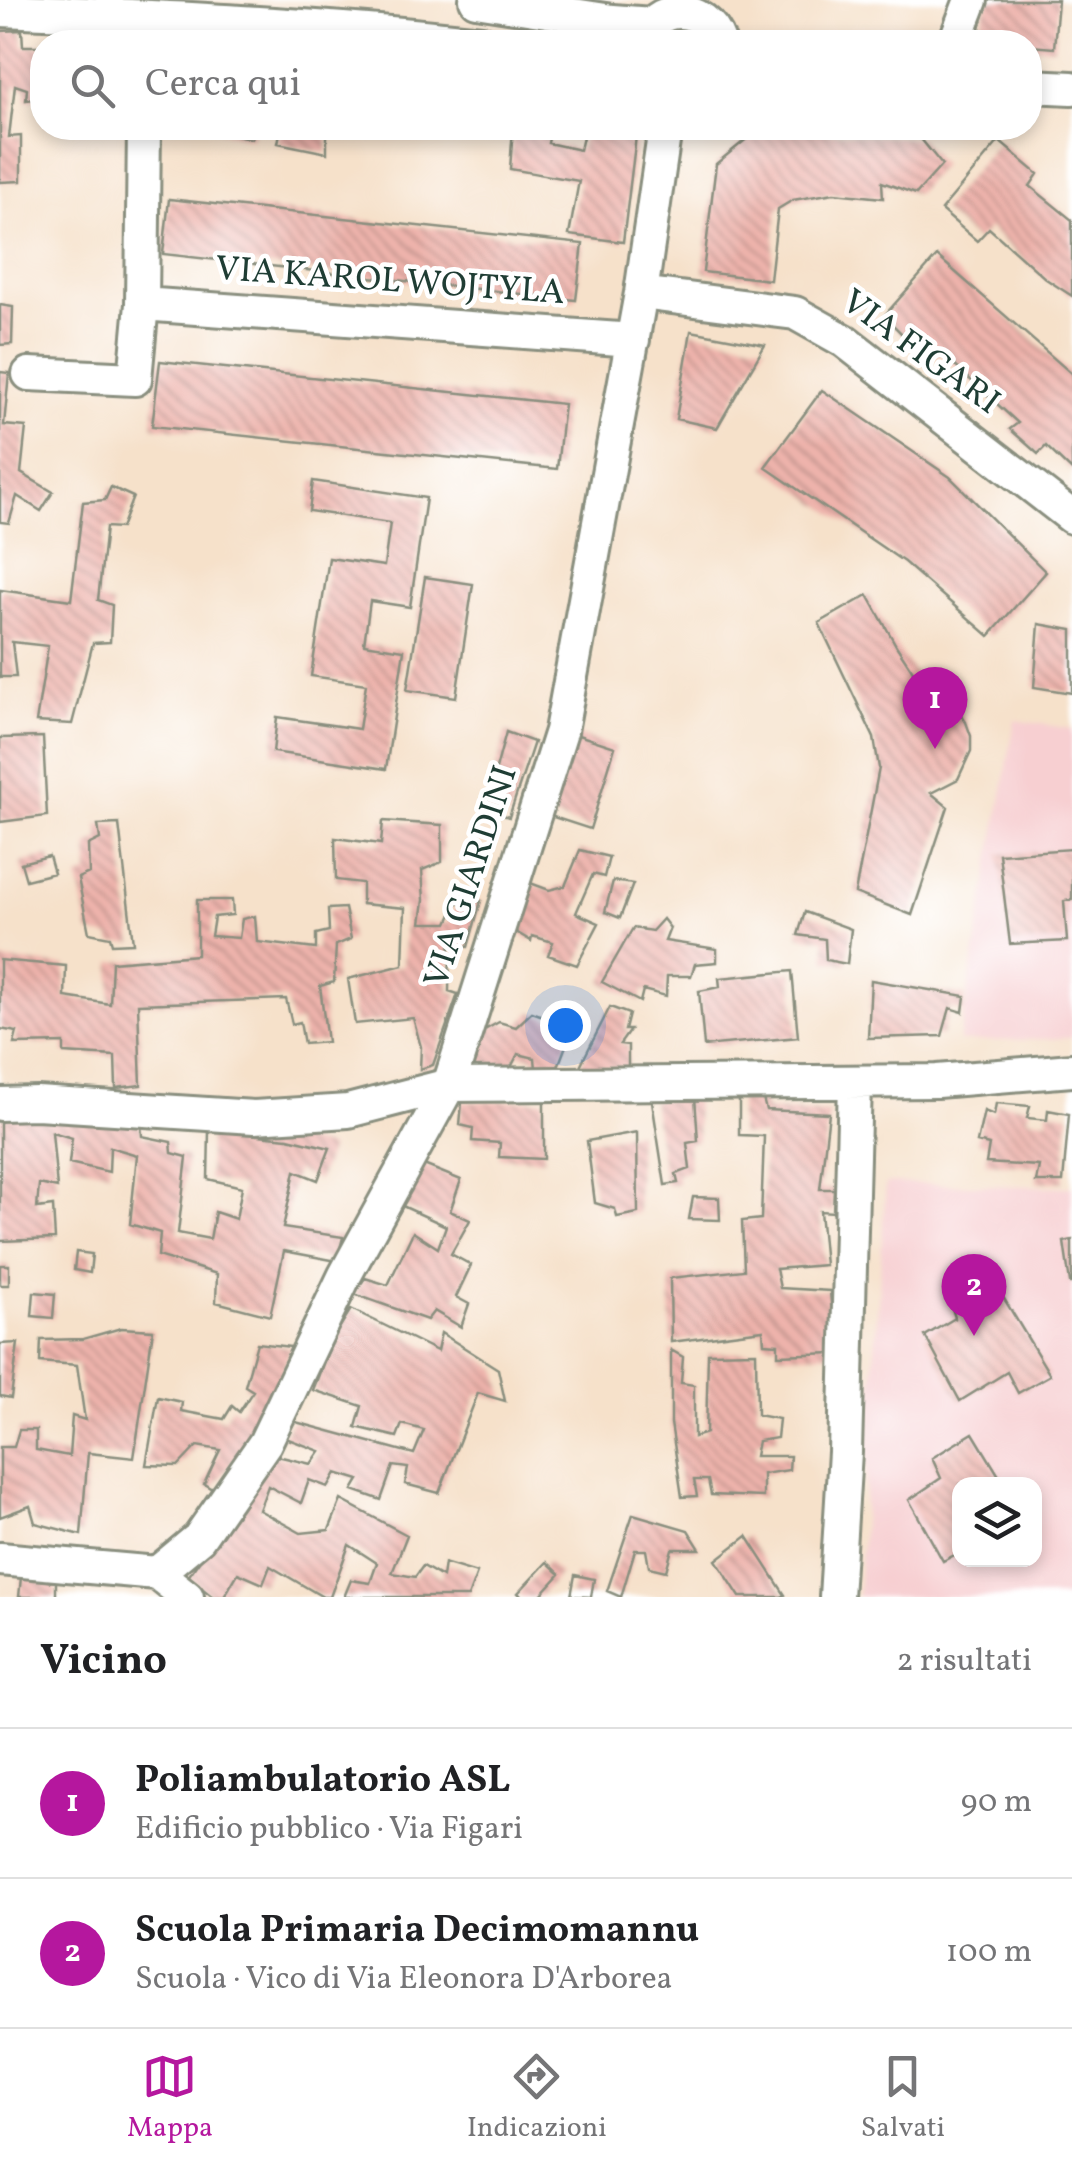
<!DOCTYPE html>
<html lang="it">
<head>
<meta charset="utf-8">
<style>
	:root { --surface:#fff; --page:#f6f6f6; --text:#202124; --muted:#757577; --line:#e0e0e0; --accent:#b5179e }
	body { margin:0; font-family:Vollkorn,serif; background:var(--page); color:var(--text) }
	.controls { position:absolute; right:30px; bottom:30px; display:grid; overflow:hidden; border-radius:20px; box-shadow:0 5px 15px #0003 }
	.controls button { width:90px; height:90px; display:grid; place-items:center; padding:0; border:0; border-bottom:2px solid var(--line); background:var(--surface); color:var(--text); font:50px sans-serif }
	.you { position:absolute; left:565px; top:1025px; width:35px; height:35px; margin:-25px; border:8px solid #fff; border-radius:50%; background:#1a73e8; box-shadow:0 0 0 15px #1a73e833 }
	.badge { display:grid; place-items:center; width:65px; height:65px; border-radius:50%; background:var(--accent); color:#fff; font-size:32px; font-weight:700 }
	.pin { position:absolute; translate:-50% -82px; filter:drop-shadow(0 2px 5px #0008) }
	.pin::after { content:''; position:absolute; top:52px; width:35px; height:30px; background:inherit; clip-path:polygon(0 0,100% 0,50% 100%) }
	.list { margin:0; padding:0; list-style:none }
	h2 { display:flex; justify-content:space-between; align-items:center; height:130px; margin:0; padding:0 40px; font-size:42px }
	h2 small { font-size:32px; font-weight:400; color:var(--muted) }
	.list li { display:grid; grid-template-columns:65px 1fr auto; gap:30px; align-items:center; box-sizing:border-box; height:150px; padding:0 40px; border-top:2px solid var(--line) }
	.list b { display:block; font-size:38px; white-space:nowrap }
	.list p { margin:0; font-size:32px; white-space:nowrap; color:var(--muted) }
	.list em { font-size:32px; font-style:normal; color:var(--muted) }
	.icon { flex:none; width:55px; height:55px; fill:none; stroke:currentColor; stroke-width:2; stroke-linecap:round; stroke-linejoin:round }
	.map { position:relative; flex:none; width:1072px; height:1597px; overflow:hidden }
	.search { position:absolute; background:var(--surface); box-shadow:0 5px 15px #0003; left:30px; right:30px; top:30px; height:110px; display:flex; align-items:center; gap:25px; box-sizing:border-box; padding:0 35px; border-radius:40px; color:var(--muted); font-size:38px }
	.sheet { height:430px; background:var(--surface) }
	nav { display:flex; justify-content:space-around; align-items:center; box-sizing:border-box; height:140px; border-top:2px solid var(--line); background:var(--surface); font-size:28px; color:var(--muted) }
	nav a { display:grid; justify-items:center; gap:5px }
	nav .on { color:var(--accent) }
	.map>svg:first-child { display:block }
	.built { fill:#f7cfd1; fill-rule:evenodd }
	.building { fill:url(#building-back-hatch) }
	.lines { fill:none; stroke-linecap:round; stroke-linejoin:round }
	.minor-casing { stroke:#8a8f7f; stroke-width:38 }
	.minor { stroke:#fff; stroke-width:32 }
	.labels { text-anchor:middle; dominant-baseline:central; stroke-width:9; stroke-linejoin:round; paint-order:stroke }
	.street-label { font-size:35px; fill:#1f3d34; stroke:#fff }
</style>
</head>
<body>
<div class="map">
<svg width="1072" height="1597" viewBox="0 0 1072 1597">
	<defs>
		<pattern id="building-back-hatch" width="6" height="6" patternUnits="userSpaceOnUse" patternTransform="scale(2.5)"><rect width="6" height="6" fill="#eeb3ac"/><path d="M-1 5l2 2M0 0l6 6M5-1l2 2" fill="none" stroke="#c0938d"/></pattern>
	</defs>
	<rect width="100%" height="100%" fill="#fff"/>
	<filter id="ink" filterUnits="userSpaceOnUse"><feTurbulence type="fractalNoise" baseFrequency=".01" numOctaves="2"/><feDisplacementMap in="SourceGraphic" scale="20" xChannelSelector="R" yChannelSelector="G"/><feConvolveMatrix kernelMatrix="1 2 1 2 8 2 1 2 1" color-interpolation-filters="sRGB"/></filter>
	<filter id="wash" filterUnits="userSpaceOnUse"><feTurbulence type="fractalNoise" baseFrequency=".0048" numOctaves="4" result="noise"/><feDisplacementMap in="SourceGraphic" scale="40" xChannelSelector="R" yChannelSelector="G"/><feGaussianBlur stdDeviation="2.25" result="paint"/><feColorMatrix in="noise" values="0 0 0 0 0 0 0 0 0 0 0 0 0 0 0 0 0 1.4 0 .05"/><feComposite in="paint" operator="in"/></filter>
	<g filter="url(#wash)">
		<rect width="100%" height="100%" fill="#f6e1ca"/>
		<!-- built -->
		<path class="built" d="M 1015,720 L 1072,729 L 1072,1038 L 959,1042 Z
			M 886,1183 L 1072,1187 L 1072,1597 L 858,1597 ZM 960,1484 L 1034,1484 L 1034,1560 L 960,1560 Z"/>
		<g id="blocks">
			<!-- building -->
			<path class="building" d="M 988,0 L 1058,0 L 1054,48 L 1030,46 L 1030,42 L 976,42 Z
				M 22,30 L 23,46 L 42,46 L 42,98 L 26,100 L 27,89 L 15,85 L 9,137 L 21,136 L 21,181 L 0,182 L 0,31 Z
				M 211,128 L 254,128 L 252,139 Z
				M 281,128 L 303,128 L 327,134 L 327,153 L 278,143 Z
				M 513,128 L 551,128 L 548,143 L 580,150 L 585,128 L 637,128 L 623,242 L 569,235 L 579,181 L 510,169 Z
				M 760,128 L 921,139 L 942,165 L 916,194 L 882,182 L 883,198 L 834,193 L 793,200 L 778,209 L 770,280 L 703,272 L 716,164 Z
				M 999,141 L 1038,174 L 1030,186 L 1072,220 L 1072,296 L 1046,279 L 989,228 L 977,241 L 941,210 Z
				M 169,199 L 583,244 L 576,300 L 163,254 Z
				M 937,256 L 1072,374 L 1072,471 L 1046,446 L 1038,454 L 1010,429 L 1018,423 L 940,352 L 930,362 L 884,316 Z
				M 0,305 L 13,307 L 12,344 L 0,345 Z
				M 691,331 L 765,345 L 717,428 L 676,419 Z
				M 160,361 L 564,404 L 557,469 L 152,426 Z
				M 0,372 L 9,373 L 4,425 L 26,427 L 21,473 L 53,492 L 41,511 L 17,496 L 9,523 L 0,522 Z
				M 822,390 L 950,477 L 1046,572 L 989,636 L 904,562 L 765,467 Z
				M 313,481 L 426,498 L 410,607 L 370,601 L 364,644 L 404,650 L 386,769 L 273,752 L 277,717 L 359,729 L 366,684 L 311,676 L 329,558 L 384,566 L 390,523 L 309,511 Z
				M 111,487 L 133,497 L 121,528 L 106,527 L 98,600 L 112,605 L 110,642 L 93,643 L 72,724 L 36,722 L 48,646 L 12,642 L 16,677 L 0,677 L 0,590 L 71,600 L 83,502 L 105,500 Z
				M 425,577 L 473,584 L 456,697 L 407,690 Z
				M 868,595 L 897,647 L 929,696 L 944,700 L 957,709 L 966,722 L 971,736 L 971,751 L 958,779 L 931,793 L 948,807 L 912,915 L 855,893 L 879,768 L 874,738 L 819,623 Z
				M 1039,624 L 1072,630 L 1072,693 L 1034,687 Z
				M 506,732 L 534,742 L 509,817 L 485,810 Z
				M 575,734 L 615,747 L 590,829 L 547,815 Z
				M 43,737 L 47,816 L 0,822 L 0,738 Z
				M 383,821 L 442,825 L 442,862 L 422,870 L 424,900 L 421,923 L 448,923 L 457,903 L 481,901 L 468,947 L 450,946 L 449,991 L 458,994 L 433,1065 L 420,1069 L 421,1047 L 413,1018 L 355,1024 L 348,979 L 403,965 L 405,908 L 362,904 L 362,883 L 336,880 L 335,838 L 381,844 Z
				M 119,824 L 133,943 L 112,944 L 110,937 L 89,933 L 78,878 L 89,873 L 88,845 L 100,839 L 98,825 Z
				M 1072,849 L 1072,900 L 1064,901 L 1067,941 L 1010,944 L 999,854 Z
				M 580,850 L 609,857 L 604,877 L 593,874 L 576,913 L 599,923 L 577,965 L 548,955 L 553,942 L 532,936 L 531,941 L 511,929 L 525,881 L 549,890 L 565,886 Z
				M 49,856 L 54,873 L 26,880 L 21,863 Z
				M 613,881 L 633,884 L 620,918 L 605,912 Z
				M 197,900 L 232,900 L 233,915 L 214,917 L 211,936 L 239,938 L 242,919 L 255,916 L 257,942 L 316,949 L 316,934 L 329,931 L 328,909 L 345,908 L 351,939 L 336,945 L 334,982 L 320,986 L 327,1042 L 304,1044 L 300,1022 L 292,1024 L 286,999 L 138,1004 L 141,1085 L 116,1088 L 115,1056 L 64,1053 L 64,1043 L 14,1044 L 17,1032 L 0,1029 L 0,960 L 66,966 L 65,997 L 110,1004 L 112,962 L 197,955 Z
				M 805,912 L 851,929 L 847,964 L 826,960 L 825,939 L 798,935 Z
				M 663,919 L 670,928 L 665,941 L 717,949 L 717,962 L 695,964 L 691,976 L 667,976 L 666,996 L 643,990 L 640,1002 L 602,982 L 633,928 L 652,931 Z
				M 792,971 L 798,1037 L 704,1046 L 699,991 L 720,987 L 719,978 Z
				M 871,980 L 965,996 L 963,1012 L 950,1008 L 942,1036 L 868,1038 Z
				M 610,1007 L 629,1014 L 625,1030 L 630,1030 L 620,1044 L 628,1045 L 628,1069 L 580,1066 Z
				M 532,1012 L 573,1027 L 556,1072 L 536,1069 L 535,1058 L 518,1054 L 510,1069 L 472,1067 L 481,1032 L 499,1022 L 516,1027 Z
				M 762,1095 L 766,1110 L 829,1113 L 820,1189 L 834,1189 L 833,1212 L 820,1211 L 825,1265 L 776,1269 L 780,1288 L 830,1291 L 835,1353 L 778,1355 L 778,1344 L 764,1343 L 763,1330 L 671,1342 L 670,1278 L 744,1270 L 742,1221 L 761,1219 L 764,1136 L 739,1135 L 739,1099 Z
				M 695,1097 L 698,1141 L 687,1143 L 690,1169 L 676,1174 L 678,1183 L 665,1185 L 652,1101 Z
				M 544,1100 L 544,1159 L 499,1157 L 500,1143 L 472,1141 L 473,1128 L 460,1125 L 462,1102 Z
				M 996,1103 L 1030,1106 L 1027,1118 L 1047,1120 L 1048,1110 L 1069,1114 L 1063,1182 L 1036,1182 L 1039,1166 L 986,1163 L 989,1145 L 977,1142 L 984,1111 L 994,1115 Z
				M 37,1114 L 141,1125 L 142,1136 L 171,1142 L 172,1153 L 187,1157 L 178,1233 L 210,1239 L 215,1212 L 236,1219 L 242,1187 L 208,1179 L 209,1130 L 288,1138 L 330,1148 L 318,1180 L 295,1171 L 283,1228 L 343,1237 L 337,1261 L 284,1251 L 270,1316 L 216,1302 L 217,1274 L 158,1256 L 160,1233 L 130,1224 L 137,1155 L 110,1147 L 109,1172 L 69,1163 L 72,1138 L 52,1132 L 57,1188 L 39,1184 L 37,1208 L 53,1206 L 55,1239 L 0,1241 L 0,1118 Z
				M 637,1132 L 638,1213 L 617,1217 L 615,1209 L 595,1203 L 587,1141 Z
				M 414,1161 L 461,1180 L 450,1211 L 470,1220 L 451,1254 L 471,1265 L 456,1297 L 469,1304 L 461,1327 L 434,1311 L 427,1320 L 354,1294 L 365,1278 L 388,1285 L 413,1232 L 438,1248 L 446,1226 L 396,1203 Z
				M 693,1197 L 719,1198 L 720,1220 L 689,1219 Z
				M 1072,1240 L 1072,1283 L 1070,1283 L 1064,1242 Z
				M 76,1252 L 92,1254 L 90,1273 L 74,1270 Z
				M 0,1265 L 9,1265 L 9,1285 L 0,1285 Z
				M 988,1272 L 1050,1375 L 1018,1393 L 1007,1372 L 960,1401 L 925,1336 L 955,1318 L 947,1292 Z
				M 34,1292 L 55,1294 L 53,1318 L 32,1316 Z
				M 351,1309 L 437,1351 L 441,1333 L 498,1369 L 505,1401 L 478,1393 L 439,1493 L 405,1484 L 408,1468 L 393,1466 L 381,1500 L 353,1490 L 359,1480 L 336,1473 L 328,1487 L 309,1480 L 301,1503 L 268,1486 L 259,1510 L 301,1533 L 329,1530 L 341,1500 L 407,1535 L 392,1573 L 415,1577 L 423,1566 L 442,1577 L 444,1563 L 477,1573 L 468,1597 L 344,1597 L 351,1580 L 370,1583 L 377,1563 L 349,1545 L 330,1597 L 323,1597 L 270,1566 L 263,1584 L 238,1573 L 224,1597 L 213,1597 L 188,1577 L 273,1455 L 311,1464 L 320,1451 L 283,1437 L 292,1421 L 414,1454 L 424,1430 L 402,1424 L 397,1437 L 356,1427 L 362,1406 L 313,1390 L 333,1338 Z
				M 121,1328 L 153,1330 L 134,1458 L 88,1453 L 81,1535 L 35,1523 L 30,1506 L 0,1517 L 0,1447 L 14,1447 L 19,1430 L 36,1430 L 36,1450 L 69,1456 L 72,1416 L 85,1420 L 77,1365 L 40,1362 L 41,1340 L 83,1339 Z
				M 18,1343 L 11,1398 L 0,1396 L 0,1344 Z
				M 257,1343 L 291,1347 L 269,1412 L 212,1489 L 204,1484 L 220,1450 L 197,1446 L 178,1466 L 146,1465 L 158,1397 L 182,1402 L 181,1411 L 224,1419 L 232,1406 L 239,1412 L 253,1391 L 245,1386 Z
				M 671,1350 L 683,1357 L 681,1383 L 694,1385 L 694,1437 L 706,1433 L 708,1353 L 756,1352 L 757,1415 L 779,1419 L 777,1438 L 758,1441 L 755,1456 L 790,1456 L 789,1470 L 763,1474 L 763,1497 L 711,1495 L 708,1480 L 694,1480 L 697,1496 L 682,1497 L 671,1423 Z
				M 973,1433 L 1004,1484 L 960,1484 L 960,1552 L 943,1561 L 909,1500 L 941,1478 L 932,1458 Z
				M 633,1514 L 688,1530 L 700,1549 L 672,1549 L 666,1571 L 649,1567 L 646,1550 L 635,1550 L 621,1597 L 607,1591 Z
				M 747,1536 L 785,1595 L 781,1597 L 740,1597 L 716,1560 Z
				M 547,1562 L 560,1574 L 539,1597 L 522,1597 L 518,1593 Z
				M 575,1575 L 594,1579 L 591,1597 L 571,1596 Z
				M 21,1577 L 56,1582 L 56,1597 L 19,1597 Z"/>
		</g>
	</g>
	<g filter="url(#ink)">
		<use href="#blocks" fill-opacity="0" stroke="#8a8f7f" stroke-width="2.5"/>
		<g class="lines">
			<defs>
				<path id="minor" d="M 476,0 L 612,21 L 652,24
					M 0,10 C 161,17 321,24 481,42
					M 643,42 C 654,0 706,4 719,42
					M 955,42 L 971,0
					M 1030,86 L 1072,88
					M 144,128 L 142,304 L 633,340
					M 641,293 L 795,313 L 845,341 L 1072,517
					M 29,374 L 135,379 L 142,304
					M 0,1104 L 37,1103 L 254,1117 L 348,1111 L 449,1085 L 937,1081 L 1072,1070
					M 0,1559 L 157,1573 L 187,1597
					M 157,1573 L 199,1538 L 265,1443 L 345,1275 L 449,1085 L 561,731 L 641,293 L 665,128
					M 836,1597 L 845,1452 L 855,1082"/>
			</defs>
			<!-- minor casing -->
			<use href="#minor" class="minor-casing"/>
			<!-- minor -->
			<use href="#minor" class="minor"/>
		</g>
	</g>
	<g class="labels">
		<!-- street labels -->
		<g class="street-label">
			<text transform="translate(390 282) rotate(4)">VIA KAROL WOJTYLA</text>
			<text transform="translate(920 353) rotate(36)">VIA FIGARI</text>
			<text transform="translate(472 877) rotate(-72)">VIA GIARDINI</text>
		</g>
	</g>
</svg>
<div class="controls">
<button><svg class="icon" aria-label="layers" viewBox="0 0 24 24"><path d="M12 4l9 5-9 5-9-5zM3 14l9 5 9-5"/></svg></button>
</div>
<div class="you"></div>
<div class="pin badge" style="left:935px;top:749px">1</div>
<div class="pin badge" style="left:974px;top:1336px">2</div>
<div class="search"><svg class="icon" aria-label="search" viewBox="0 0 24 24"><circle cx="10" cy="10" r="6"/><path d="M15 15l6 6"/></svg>Cerca qui</div>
</div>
<section class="sheet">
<h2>Vicino<small>2 risultati</small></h2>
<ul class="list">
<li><span class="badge">1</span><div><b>Poliambulatorio ASL</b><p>Edificio pubblico · Via Figari</p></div><em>90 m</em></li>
<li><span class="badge">2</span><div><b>Scuola Primaria Decimomannu</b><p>Scuola · Vico di Via Eleonora D'Arborea</p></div><em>100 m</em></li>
</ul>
</section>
<nav>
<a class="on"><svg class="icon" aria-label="map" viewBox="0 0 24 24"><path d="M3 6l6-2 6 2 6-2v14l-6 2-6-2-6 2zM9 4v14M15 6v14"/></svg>Mappa</a>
<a><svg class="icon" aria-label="directions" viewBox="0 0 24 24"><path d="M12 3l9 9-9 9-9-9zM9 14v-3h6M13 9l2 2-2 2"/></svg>Indicazioni</a>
<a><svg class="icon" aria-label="saved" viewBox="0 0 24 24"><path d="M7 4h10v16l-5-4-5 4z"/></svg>Salvati</a>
</nav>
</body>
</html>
